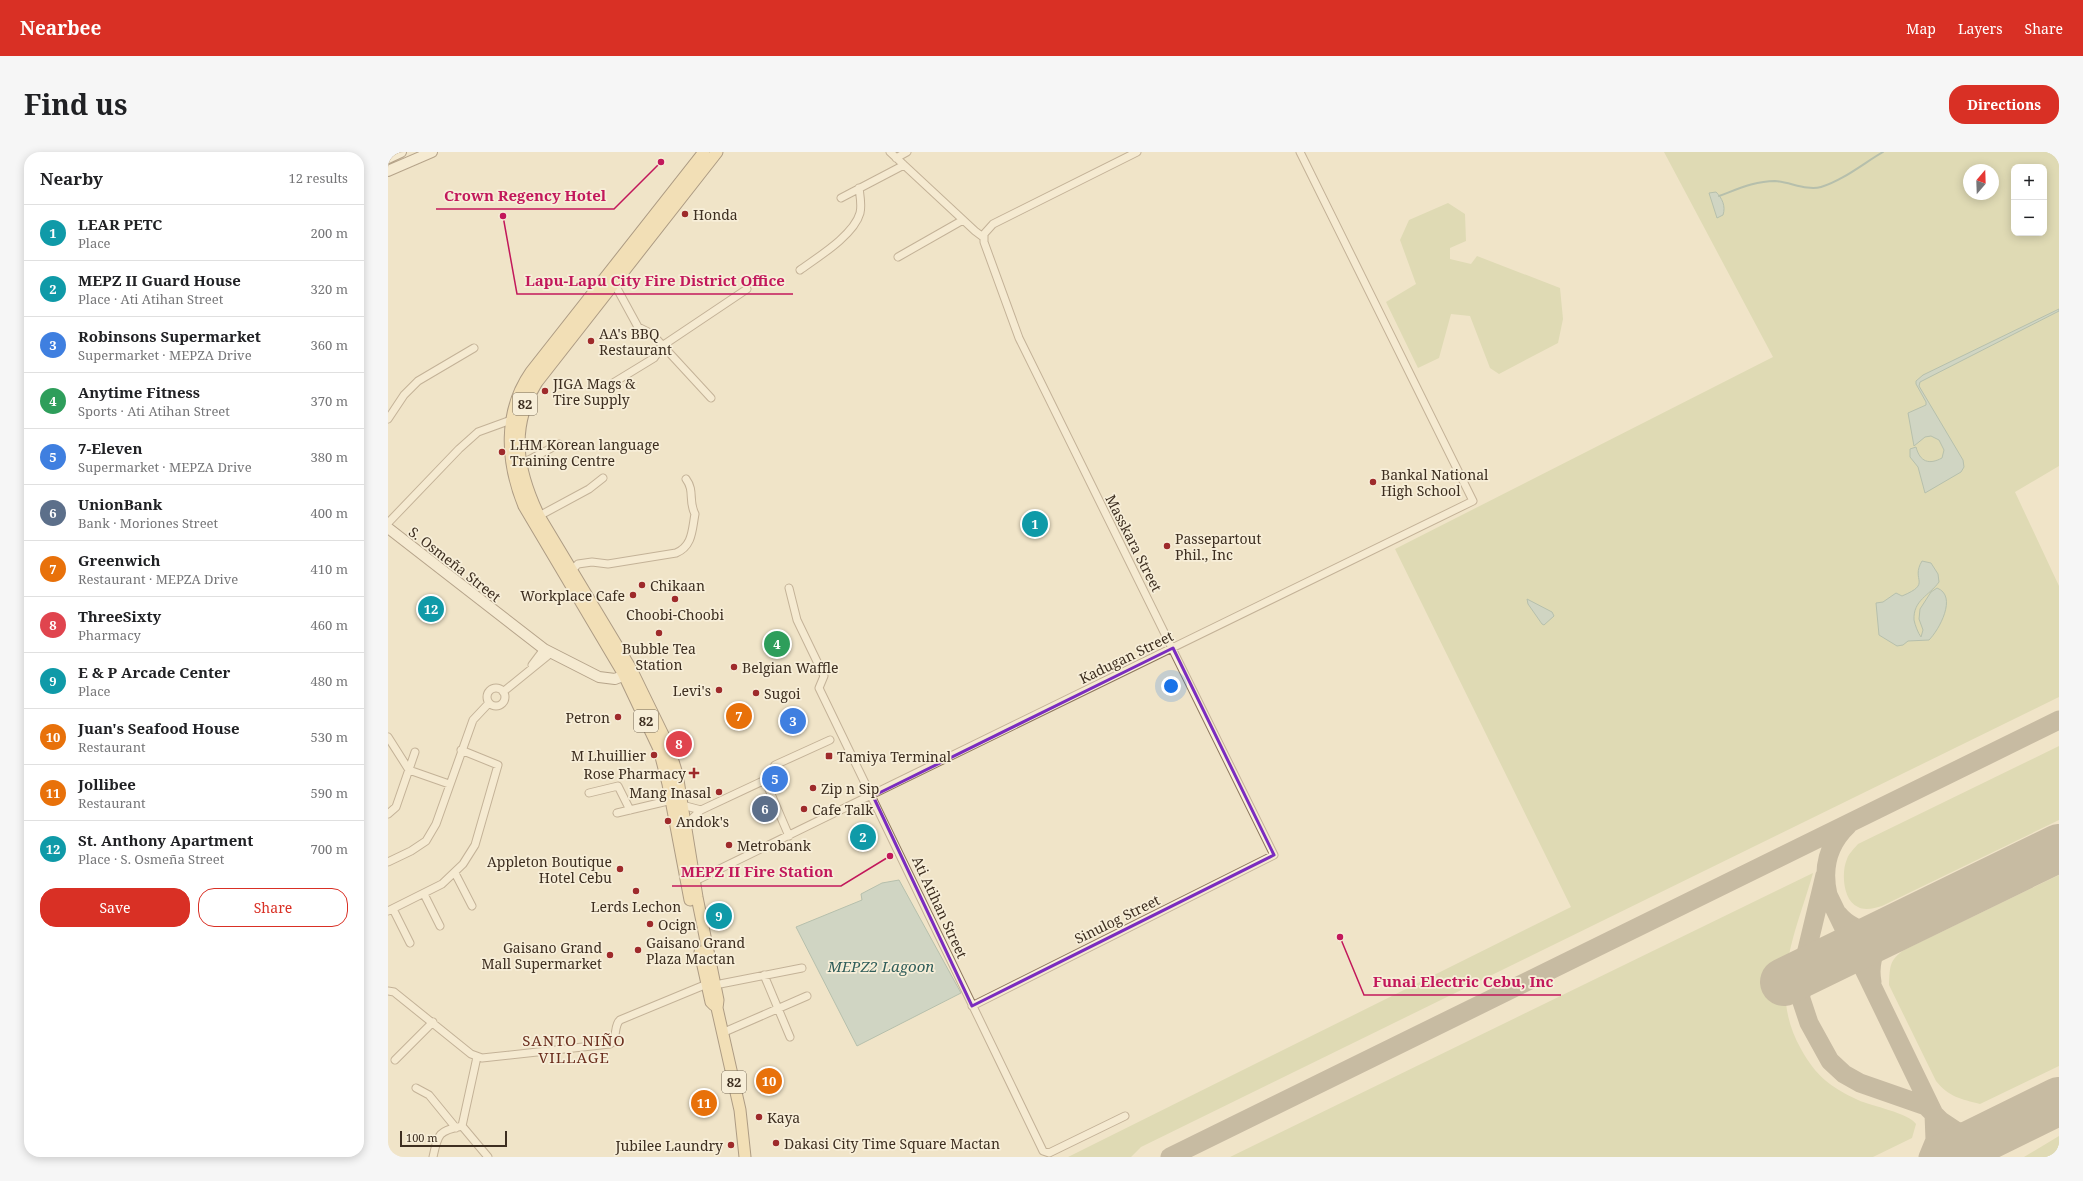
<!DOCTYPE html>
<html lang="en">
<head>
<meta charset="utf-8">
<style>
	:root { --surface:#fff; --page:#f6f6f6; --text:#202124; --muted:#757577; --line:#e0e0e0; --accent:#d93025 }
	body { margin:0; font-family:"Noto Serif",serif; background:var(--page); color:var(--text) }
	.controls { position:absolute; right:12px; top:12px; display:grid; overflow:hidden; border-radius:8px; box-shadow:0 2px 10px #0003 }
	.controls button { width:36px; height:36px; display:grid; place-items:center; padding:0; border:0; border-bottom:1px solid var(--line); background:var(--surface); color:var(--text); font:20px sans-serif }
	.compass { position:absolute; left:1575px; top:12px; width:36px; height:36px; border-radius:50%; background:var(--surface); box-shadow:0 2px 10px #0003; rotate:19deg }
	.scale { position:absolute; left:12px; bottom:10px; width:107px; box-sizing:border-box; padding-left:4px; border:2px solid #3d2e20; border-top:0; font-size:11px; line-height:14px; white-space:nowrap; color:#3d2e20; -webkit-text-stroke:3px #f7eed8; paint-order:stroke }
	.you { position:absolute; left:783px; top:534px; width:14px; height:14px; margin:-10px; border:3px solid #fff; border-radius:50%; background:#1a73e8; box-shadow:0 0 0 6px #1a73e833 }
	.badge { display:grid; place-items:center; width:26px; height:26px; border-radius:50%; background:var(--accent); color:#fff; font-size:13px; font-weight:700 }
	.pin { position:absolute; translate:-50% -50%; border:2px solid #fff; box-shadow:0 1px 4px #0006 }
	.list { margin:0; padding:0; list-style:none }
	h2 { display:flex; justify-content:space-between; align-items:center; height:52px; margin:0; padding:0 16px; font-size:17px }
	h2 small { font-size:13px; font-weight:400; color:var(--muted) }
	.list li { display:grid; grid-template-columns:26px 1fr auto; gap:12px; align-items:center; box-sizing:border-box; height:56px; padding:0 16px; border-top:1px solid var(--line) }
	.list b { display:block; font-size:15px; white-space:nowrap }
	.list p { margin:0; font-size:13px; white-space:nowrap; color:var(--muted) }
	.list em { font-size:13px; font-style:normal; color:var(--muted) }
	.actions { display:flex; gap:8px; padding:12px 16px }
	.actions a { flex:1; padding:9px 0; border:1px solid var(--accent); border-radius:16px; text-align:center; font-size:14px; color:var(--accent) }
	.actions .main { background:var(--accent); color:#fff }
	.map { position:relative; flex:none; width:1671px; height:1005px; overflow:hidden; border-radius:16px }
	header { display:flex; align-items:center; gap:24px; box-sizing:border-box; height:56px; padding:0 20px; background:var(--accent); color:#fff }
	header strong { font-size:19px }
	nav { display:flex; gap:22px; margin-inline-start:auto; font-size:14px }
	.intro { display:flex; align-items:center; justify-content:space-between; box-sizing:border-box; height:96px; padding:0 24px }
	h1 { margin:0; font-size:28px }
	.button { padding:10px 18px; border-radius:16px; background:var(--accent); color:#fff; font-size:14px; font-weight:700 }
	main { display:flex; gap:24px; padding:0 24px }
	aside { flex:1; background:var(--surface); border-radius:16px; box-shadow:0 2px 10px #0003 }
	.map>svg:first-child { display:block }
	.green { fill:#c9cf9b; fill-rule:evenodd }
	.water { fill:#a9c4bc; stroke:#6f938a }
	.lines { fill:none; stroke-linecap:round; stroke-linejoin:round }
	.stream { stroke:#6f938a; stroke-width:2 }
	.taxiway { stroke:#968974; stroke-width:19 }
	.runway { stroke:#968974; stroke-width:48 }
	.street-casing { stroke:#8d765c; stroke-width:9 }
	.secondary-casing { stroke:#6f573f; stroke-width:12 }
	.primary-casing { stroke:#5b4430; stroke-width:13 }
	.street { stroke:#faf1dc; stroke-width:7 }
	.secondary { stroke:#faf1dc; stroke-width:10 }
	.primary { stroke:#f3d9a0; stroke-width:11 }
	.marked { fill:none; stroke:#7b2cbf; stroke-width:3; stroke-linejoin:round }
	.poi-dot { fill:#9e2a2b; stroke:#f7eed8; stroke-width:1.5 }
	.labels { text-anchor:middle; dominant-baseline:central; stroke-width:3.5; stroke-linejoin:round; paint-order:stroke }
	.shield { fill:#f7eed8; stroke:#756857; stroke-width:1 }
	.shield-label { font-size:13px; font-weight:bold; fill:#3d2e20 }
	.poi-label { font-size:14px; fill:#3d2e20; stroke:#f7eed8; text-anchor:start }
	.street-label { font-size:14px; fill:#3d2e20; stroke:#f7eed8 }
	.water-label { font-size:15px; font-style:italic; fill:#2f5d5a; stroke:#f7eed8 }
	.neighbourhood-label { font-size:15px; letter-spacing:1px; fill:#6b2e1e; stroke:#f7eed8 }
	.leader { fill:none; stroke:#c2185b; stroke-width:1.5 }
	.callout-dot { fill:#c2185b; stroke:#f7eed8; stroke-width:1.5 }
	.callout-label { font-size:15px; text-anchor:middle; font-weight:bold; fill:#c2185b; stroke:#f7eed8; stroke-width:3.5; stroke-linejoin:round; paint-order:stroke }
</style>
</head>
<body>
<header>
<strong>Nearbee</strong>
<nav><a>Map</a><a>Layers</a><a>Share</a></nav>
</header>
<div class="intro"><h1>Find us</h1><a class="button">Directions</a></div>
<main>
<aside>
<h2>Nearby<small>12 results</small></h2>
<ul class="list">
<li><span class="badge" style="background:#0f9aa8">1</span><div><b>LEAR PETC</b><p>Place</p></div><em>200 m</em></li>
<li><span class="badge" style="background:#0f9aa8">2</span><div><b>MEPZ II Guard House</b><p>Place · Ati Atihan Street</p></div><em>320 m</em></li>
<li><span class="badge" style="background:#3f7fe0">3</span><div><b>Robinsons Supermarket</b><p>Supermarket · MEPZA Drive</p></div><em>360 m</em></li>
<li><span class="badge" style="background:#2e9e5b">4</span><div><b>Anytime Fitness</b><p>Sports · Ati Atihan Street</p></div><em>370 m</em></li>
<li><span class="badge" style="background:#3f7fe0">5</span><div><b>7-Eleven</b><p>Supermarket · MEPZA Drive</p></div><em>380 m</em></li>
<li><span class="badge" style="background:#5c6f8a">6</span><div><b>UnionBank</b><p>Bank · Moriones Street</p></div><em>400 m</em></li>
<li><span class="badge" style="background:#e8710a">7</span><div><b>Greenwich</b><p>Restaurant · MEPZA Drive</p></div><em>410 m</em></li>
<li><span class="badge" style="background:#e0444e">8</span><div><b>ThreeSixty</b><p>Pharmacy</p></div><em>460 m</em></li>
<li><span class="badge" style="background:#0f9aa8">9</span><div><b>E &amp; P Arcade Center</b><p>Place</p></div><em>480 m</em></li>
<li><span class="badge" style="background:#e8710a">10</span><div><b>Juan's Seafood House</b><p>Restaurant</p></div><em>530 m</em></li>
<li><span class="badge" style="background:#e8710a">11</span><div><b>Jollibee</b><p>Restaurant</p></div><em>590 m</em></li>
<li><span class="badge" style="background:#0f9aa8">12</span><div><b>St. Anthony Apartment</b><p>Place · S. Osmeña Street</p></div><em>700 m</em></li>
</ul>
<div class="actions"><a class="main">Save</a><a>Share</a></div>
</aside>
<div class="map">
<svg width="1671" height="1005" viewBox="0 0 1671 1005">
	<rect width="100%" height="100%" fill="#f0e4c8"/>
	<!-- green -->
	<path class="green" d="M 1276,0 L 1671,0 L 1671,314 L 1627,340 L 1671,434 L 1671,545 L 753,995 L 743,1005 L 680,1005 L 1183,755 L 1007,397 L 1385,205 ZM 1626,15 L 1656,15 L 1656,81 L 1626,81 ZM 1581,18 L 1605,18 L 1605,42 L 1581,42 Z
		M 1060,51 L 1077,62 L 1078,89 L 1062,96 L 1062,107 L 1083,112 L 1089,104 L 1172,136 L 1175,167 L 1170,191 L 1111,222 L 1102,216 L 1082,164 L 1063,162 L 1051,206 L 1030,216 L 998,150 L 1028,132 L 1012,88 L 1021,68 Z
		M 1671,594 L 1671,668 L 1494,754 C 1487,756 1477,759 1470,755 C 1455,749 1453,720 1459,707 C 1461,701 1466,697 1470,692 Z
		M 1425,721 C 1408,781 1379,837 1413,897 C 1428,924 1442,935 1470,948 C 1483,954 1521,961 1528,972 L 1524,986 L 1485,1005 L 842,1005 Z
		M 1671,723 L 1671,914 L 1592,952 C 1573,947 1561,945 1548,929 L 1501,833 C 1502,815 1501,808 1516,798 Z
		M 1671,984 L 1671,1005 L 1636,1005 Z"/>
	<!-- water -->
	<path class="water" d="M 1328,40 C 1334,46 1338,54 1335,63 L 1329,66 L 1321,41 Z
		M 1671,157 L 1671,159 L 1532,230 L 1531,234 L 1575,308 L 1576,315 L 1573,320 L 1537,341 L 1530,315 L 1522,305 L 1522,297 L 1528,295 C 1532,310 1541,313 1554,306 L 1556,298 L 1551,288 L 1543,284 L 1537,285 L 1526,294 L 1520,261 L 1538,253 L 1538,250 L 1528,232 L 1528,229 L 1535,223 Z
		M 1534,409 L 1543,411 L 1550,422 L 1551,430 C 1541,444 1525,448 1526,468 C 1527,473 1530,481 1533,485 L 1535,478 L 1531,467 L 1532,457 L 1543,440 L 1549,436 C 1570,444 1551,478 1541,488 L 1520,489 L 1515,493 L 1509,494 L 1491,483 L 1488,451 L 1495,450 L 1508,441 L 1514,444 C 1545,431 1522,429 1534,409 Z
		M 1139,447 L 1164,460 L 1166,464 L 1156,473 L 1154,472 L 1140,452 Z
		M 511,728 L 573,841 L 469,894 L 408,775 L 474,748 L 473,742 L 494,731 Z"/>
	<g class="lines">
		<!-- stream -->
		<path class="stream" d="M 1331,44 C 1350,37 1367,29 1387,29 C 1402,30 1419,39 1433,35 C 1454,29 1476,11 1495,0"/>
		<!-- taxiway -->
		<path class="taxiway" d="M 1460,673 C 1440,692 1434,717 1440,743 L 1546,962 L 1547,988 L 1540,1005
			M 1437,723 L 1412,827 L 1413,847 L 1421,871 L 1442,909 L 1456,922 L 1472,931 L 1538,954 L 1553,969 L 1568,979 L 1587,984 L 1605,981
			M 1450,762 C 1464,779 1485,782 1505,777
			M 1484,830 C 1480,808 1489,790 1505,777
			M 782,1005 L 1671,568
			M 1583,1005 L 1592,992 L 1605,981"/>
		<!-- runway -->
		<path class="runway" d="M 1396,830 L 1671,696
			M 1557,1005 L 1671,949"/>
		<defs>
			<path id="street" d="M 502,0 L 587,79 L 595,85
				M 508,6 L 519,0
				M 453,46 L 516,13
				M 510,105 L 575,68
				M 412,118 C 430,105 466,83 472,61 C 474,53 472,44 471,36
				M 226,131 L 250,175 L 264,182 L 323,246
				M 225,231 L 266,206 L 274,194 L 359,137
				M 0,267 L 16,243 L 30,229 L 86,196
				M 133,312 L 171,292
				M 151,364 L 201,337 L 215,326
				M 0,371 L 71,297 L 90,280 L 123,268
				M 184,418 L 190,412 L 204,410 L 220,412 L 288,401 C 305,394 304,377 307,362 C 300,349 307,339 298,327
				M 401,436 L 409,468 L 436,524 L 431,536 L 655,999 L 661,1001 L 737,964
				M 144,513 L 156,497
				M99 545a9 9 0 1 1 18 0a9 9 0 1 1-18 0Z
				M 115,540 L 163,501
				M 0,585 L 21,618 L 61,632
				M 377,628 L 401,684
				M 201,641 L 230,634 L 242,658
				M 294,653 L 313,658
				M 229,661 L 284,648
				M 0,662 L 8,655 L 27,600
				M 298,672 L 313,658 L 377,628 L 387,613 L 442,588
				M 0,710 L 23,699 L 38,689 L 48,672 L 85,568 L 101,551
				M 67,721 L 84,754
				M 307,729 L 1085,349 L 912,0
				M 36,742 L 52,774
				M 5,757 L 22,791
				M 0,759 L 54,732 L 75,712 L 87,693 L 110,613 L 73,598
				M 376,823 L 402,885
				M 327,833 L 414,816
				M 0,839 L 6,840 L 83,902 L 94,906 L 222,892 C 230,888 225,874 232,868 L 319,832
				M 584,854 L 886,703 L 631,186 L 596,90 L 596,82 L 605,72 L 749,0
				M 334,881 L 419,844
				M 7,908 L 45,870
				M 28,936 L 41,943 L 68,976
				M 74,974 L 89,905
				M 45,1005 C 50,982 50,979 74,974 L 100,1005"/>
			<path id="secondary" d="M 0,6 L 13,0
				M 0,19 L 44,0
				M 0,376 L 156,497 L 211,525 L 227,527 L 242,521"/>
			<path id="primary" d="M 329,0 L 149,230 C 121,276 129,318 151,364 L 243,517 L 280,593 L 289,622 L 309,745 L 330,848 L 329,856 L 352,958 L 357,1005
				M 302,748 L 280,632 L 271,597 L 235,521 L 136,354 C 118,310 115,260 143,220 L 316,0
				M 312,800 L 323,850 L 326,853"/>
		</defs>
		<!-- street casing -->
		<use href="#street" class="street-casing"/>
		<!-- secondary casing -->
		<use href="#secondary" class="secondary-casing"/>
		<!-- primary casing -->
		<use href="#primary" class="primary-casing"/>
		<!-- street -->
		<use href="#street" class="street"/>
		<!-- secondary -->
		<use href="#secondary" class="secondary"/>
		<!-- primary -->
		<use href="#primary" class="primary"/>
	</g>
	<!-- marked area -->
	<path d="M0 0H1671V1005H0ZM 785,496 L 886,703 L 584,854 L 485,644 Z" fill="#f0e4c8" fill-opacity=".55" fill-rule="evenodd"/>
	<path class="marked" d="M 785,496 L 886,703 L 584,854 L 485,644 Z"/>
	<!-- markers -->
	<g class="poi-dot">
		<circle cx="297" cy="62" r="4"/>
		<circle cx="203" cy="189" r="4"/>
		<circle cx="157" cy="239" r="4"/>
		<circle cx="114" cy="300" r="4"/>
		<circle cx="985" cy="330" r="4"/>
		<circle cx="779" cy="394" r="4"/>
		<circle cx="254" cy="433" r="4"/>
		<circle cx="245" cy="443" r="4"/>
		<circle cx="287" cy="447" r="4"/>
		<circle cx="271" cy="481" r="4"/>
		<circle cx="346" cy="515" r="4"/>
		<circle cx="331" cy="538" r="4"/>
		<circle cx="368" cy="541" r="4"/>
		<circle cx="230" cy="565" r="4"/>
		<circle cx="266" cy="603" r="4"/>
		<rect x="437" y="600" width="8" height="8" rx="2"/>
		<path d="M304 615h4v4h4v4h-4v4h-4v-4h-4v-4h4z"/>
		<circle cx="425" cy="636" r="4"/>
		<circle cx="331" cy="640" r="4"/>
		<circle cx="416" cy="657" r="4"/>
		<circle cx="280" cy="669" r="4"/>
		<circle cx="341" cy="693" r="4"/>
		<circle cx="232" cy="717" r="4"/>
		<circle cx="248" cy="739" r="4"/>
		<circle cx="262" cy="772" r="4"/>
		<circle cx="250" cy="798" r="4"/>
		<circle cx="222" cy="803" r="4"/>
		<circle cx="371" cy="965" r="4"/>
		<circle cx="388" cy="991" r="4"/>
		<circle cx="343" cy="993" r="4"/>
	</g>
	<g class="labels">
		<!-- shield labels -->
		<g class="shield">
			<rect x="125" y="241" width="24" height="22" rx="3"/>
			<rect x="246" y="558" width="24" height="22" rx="3"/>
			<rect x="334" y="919" width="24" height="22" rx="3"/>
		</g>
		<g class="shield-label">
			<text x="137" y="252">82</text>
			<text x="258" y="569">82</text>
			<text x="346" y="930">82</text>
		</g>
		<!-- poi labels -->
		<g class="poi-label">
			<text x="305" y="62">Honda</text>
			<text x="211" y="181">AA's BBQ<tspan x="211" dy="16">Restaurant</tspan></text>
			<text x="165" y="231">JIGA Mags &amp;<tspan x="165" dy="16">Tire Supply</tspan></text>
			<text x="122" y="292">LHM Korean language<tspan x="122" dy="16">Training Centre</tspan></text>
			<text x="993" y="322">Bankal National<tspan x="993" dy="16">High School</tspan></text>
			<text x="787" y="386">Passepartout<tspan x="787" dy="16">Phil., Inc</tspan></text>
			<text x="262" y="433">Chikaan</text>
			<text x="237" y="443" text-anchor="end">Workplace Cafe</text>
			<text x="287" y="462" text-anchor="middle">Choobi-Choobi</text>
			<text x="271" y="496" text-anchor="middle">Bubble Tea<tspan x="271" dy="16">Station</tspan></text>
			<text x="354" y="515">Belgian Waffle</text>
			<text x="323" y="538" text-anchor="end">Levi's</text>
			<text x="376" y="541">Sugoi</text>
			<text x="222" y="565" text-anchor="end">Petron</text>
			<text x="258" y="603" text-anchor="end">M Lhuillier</text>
			<text x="449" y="604">Tamiya Terminal</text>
			<text x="298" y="621" text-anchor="end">Rose Pharmacy</text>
			<text x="433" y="636">Zip n Sip</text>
			<text x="323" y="640" text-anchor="end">Mang Inasal</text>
			<text x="424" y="657">Cafe Talk</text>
			<text x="288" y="669">Andok's</text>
			<text x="349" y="693">Metrobank</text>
			<text x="224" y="709" text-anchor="end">Appleton Boutique<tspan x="224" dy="16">Hotel Cebu</tspan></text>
			<text x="248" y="754" text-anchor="middle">Lerds Lechon</text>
			<text x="270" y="772">Ocign</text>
			<text x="258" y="790">Gaisano Grand<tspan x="258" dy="16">Plaza Mactan</tspan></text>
			<text x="214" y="795" text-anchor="end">Gaisano Grand<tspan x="214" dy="16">Mall Supermarket</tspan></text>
			<text x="379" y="965">Kaya</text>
			<text x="396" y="991">Dakasi City Time Square Mactan</text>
			<text x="335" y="993" text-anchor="end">Jubilee Laundry</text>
		</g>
		<!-- street labels -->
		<g class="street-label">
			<text transform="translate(746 391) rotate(63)">Masskara Street</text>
			<text transform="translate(67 412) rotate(38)">S. Osmeña Street</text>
			<text transform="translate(738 505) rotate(-26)">Kadugan Street</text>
			<text transform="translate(552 755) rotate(65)">Ati Atihan Street</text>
			<text transform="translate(729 767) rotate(-26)">Sinulog Street</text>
		</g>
		<!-- water labels -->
		<g class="water-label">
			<text x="493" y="814">MEPZ2 Lagoon</text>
		</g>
		<!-- neighbourhood labels -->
		<g class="neighbourhood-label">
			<text x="186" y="888">SANTO NIÑO<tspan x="186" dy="17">VILLAGE</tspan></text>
		</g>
	</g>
	<!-- callouts -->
	<path class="leader" d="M273 10L226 57H48M115 64L129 142H405M502 704L453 734H284M952 785L976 843H1173"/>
	<g class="callout-dot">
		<circle cx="273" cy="10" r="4"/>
		<circle cx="115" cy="64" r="4"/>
		<circle cx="502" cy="704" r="4"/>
		<circle cx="952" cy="785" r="4"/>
	</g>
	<g class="callout-label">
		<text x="137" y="49">Crown Regency Hotel</text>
		<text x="267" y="134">Lapu-Lapu City Fire District Office</text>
		<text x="369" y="725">MEPZ II Fire Station</text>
		<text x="1075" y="835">Funai Electric Cebu, Inc</text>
	</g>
</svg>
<div class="controls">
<button>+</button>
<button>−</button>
</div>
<svg class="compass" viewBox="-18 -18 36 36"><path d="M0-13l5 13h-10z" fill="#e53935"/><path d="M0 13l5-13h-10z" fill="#757577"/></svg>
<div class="scale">100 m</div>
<div class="you"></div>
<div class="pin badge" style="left:647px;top:372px;background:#0f9aa8">1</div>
<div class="pin badge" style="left:475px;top:685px;background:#0f9aa8">2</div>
<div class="pin badge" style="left:405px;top:569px;background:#3f7fe0">3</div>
<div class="pin badge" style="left:389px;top:492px;background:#2e9e5b">4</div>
<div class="pin badge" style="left:387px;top:627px;background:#3f7fe0">5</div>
<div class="pin badge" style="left:377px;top:657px;background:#5c6f8a">6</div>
<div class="pin badge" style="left:351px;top:564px;background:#e8710a">7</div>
<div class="pin badge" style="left:291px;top:592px;background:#e0444e">8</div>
<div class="pin badge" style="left:331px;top:764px;background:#0f9aa8">9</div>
<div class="pin badge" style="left:381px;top:929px;background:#e8710a">10</div>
<div class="pin badge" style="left:316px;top:951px;background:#e8710a">11</div>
<div class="pin badge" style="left:43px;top:457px;background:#0f9aa8">12</div>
</div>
</main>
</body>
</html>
